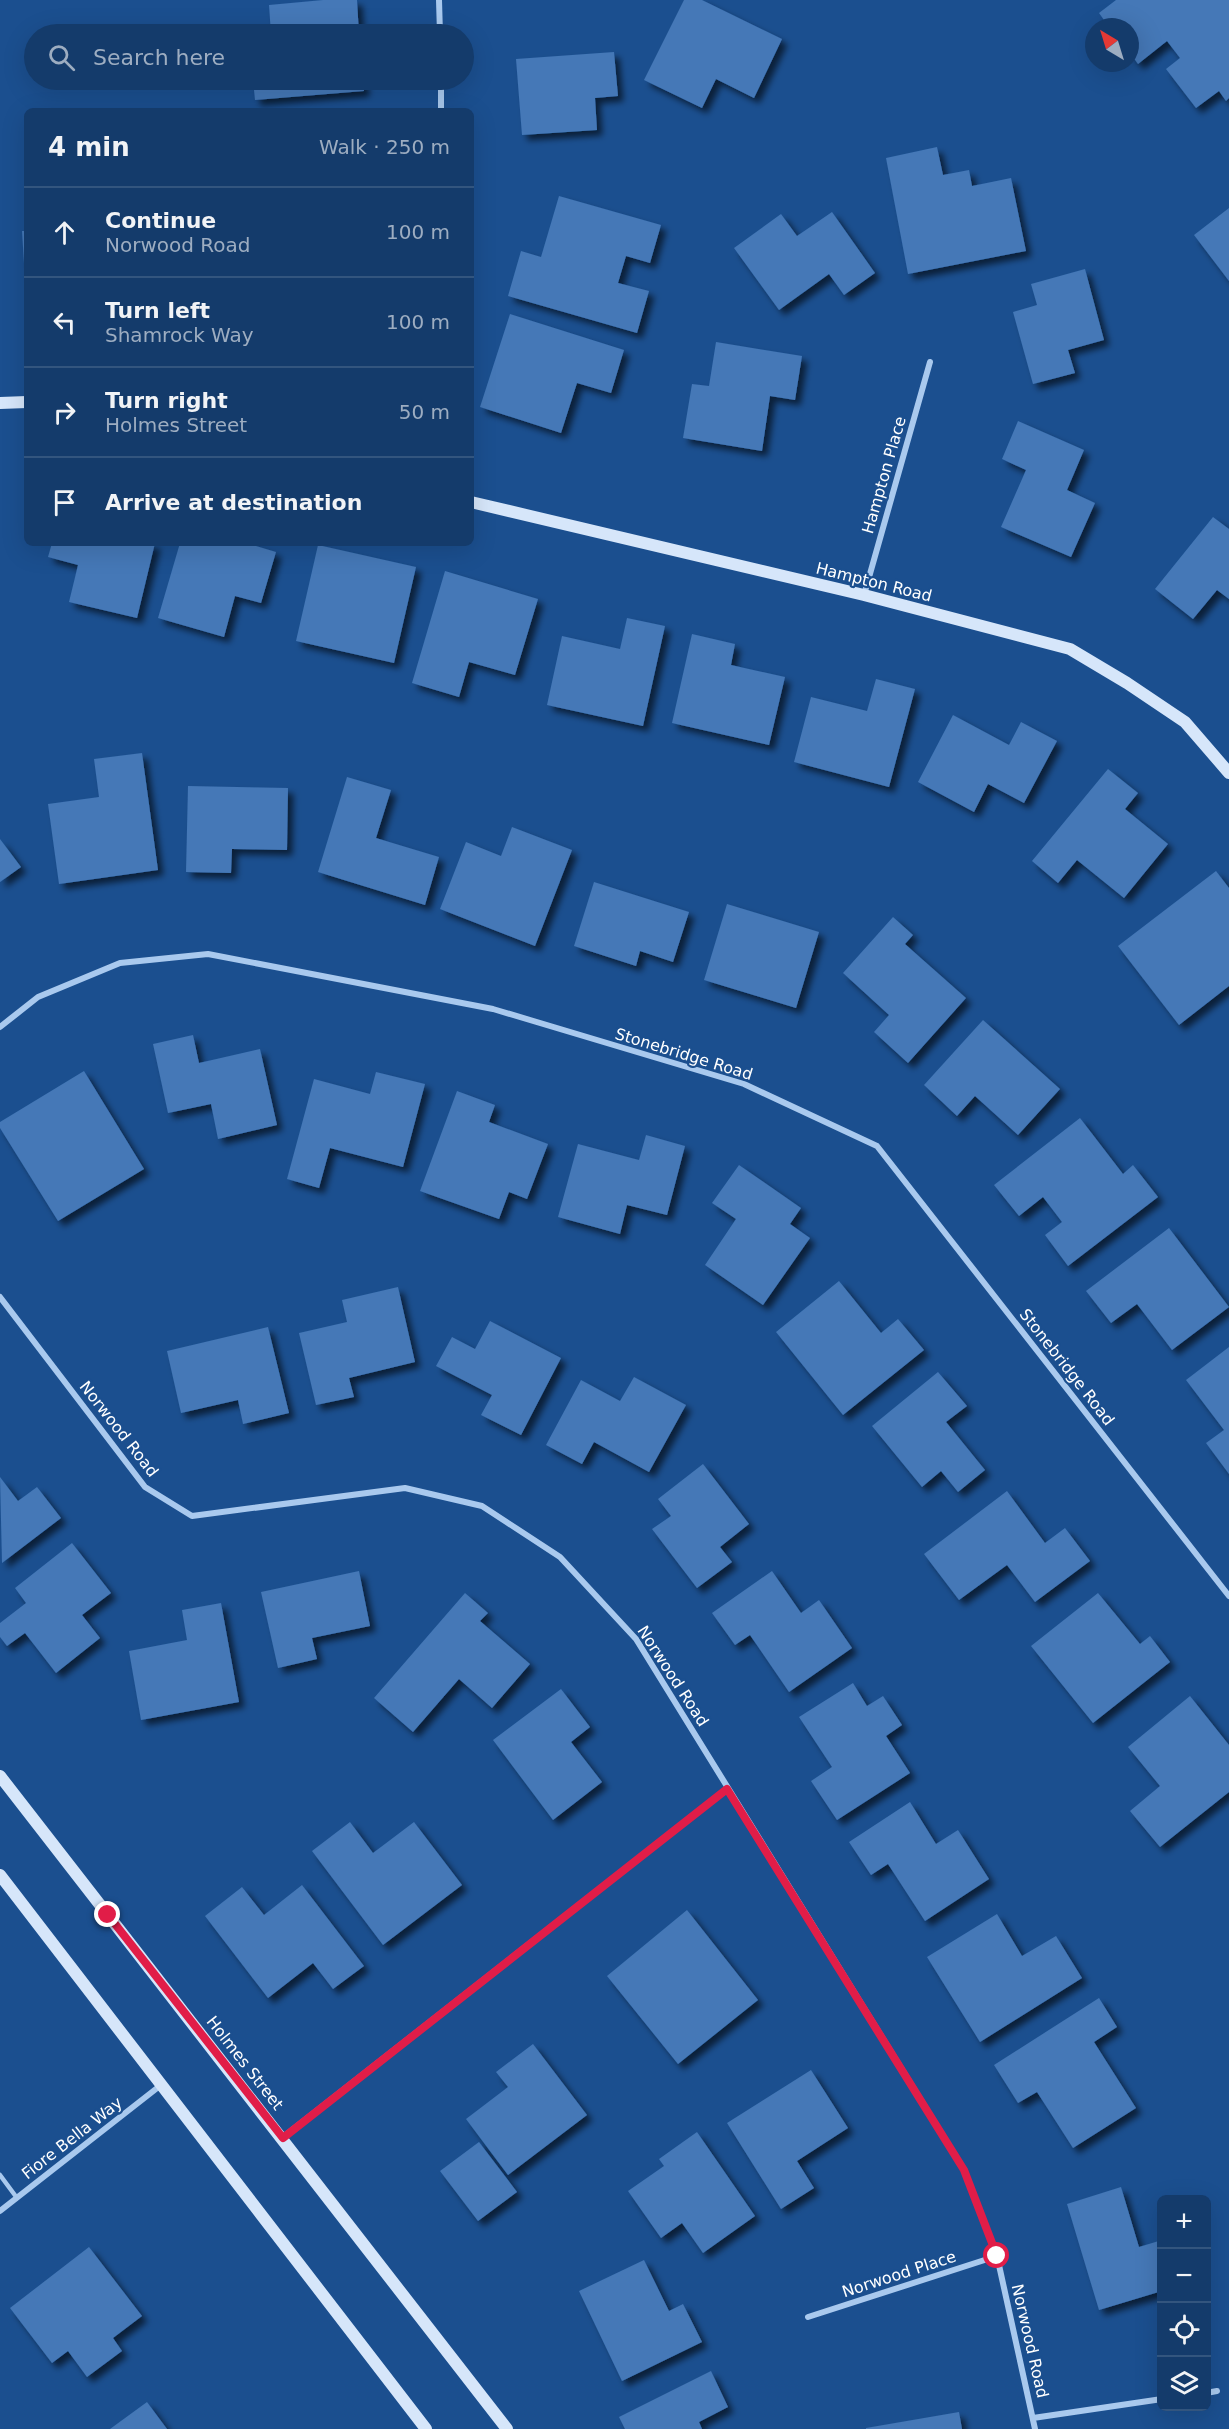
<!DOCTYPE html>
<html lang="en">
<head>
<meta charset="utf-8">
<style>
	:root { --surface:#143b6b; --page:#1d4271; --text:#f1f3f6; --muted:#9dadc1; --line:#33557e }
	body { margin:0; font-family:"DejaVu Sans",sans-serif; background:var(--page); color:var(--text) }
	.controls { position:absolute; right:18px; bottom:18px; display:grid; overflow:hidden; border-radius:9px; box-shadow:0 6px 24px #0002 }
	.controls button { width:54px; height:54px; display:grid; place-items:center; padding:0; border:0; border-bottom:2px solid var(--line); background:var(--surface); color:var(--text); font:30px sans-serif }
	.compass { position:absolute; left:1085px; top:18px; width:54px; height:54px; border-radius:50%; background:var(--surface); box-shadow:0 6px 24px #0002; rotate:322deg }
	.stop { position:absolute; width:18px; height:18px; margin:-14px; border:4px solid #e11d48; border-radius:50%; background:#fff }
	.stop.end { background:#e11d48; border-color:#fff; box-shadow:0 2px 6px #0008 }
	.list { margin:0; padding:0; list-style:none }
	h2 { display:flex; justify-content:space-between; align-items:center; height:78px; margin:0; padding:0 24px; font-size:26px }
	h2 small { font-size:20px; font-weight:400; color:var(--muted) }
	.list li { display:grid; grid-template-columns:39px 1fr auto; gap:18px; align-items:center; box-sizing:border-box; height:90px; padding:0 24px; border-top:2px solid var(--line) }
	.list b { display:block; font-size:22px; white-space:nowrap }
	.list p { margin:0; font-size:20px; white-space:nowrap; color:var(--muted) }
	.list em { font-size:20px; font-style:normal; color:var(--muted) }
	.icon { flex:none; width:33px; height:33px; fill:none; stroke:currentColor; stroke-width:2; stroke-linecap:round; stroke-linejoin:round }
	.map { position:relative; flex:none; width:1229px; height:2429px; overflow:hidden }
	.search { position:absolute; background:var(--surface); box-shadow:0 6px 24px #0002; left:24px; top:24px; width:450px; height:66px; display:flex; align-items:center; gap:15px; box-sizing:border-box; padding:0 21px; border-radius:33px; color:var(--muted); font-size:22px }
	.panel { position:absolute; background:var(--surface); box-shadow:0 6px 24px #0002; left:24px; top:108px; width:450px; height:438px; border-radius:9px }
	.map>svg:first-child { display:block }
	.building { fill:#4478b7; filter:url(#shadow) }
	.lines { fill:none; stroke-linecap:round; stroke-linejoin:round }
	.lane { stroke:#a9c9ee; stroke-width:4.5 }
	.street { stroke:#a9c9ee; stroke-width:6 }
	.secondary { stroke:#d6e6fa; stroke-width:12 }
	.route { stroke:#e11d48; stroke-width:8 }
	.labels { text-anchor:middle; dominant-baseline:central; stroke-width:4.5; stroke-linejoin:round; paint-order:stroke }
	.street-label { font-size:16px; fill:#fff; stroke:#1b4f8f }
</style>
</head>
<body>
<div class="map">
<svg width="1229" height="2429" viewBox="0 0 1229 2429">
	<defs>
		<filter id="shadow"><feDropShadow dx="5.5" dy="5.5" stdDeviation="3" flood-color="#0009"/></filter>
	</defs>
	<rect width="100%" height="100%" fill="#1b4f8f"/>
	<!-- building -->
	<path class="building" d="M 323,0 L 357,0 L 359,34 L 271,34 L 269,5 Z
		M 684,0 L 702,0 L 782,39 L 754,98 L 716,79 L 702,108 L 644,80 Z
		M 1116,0 L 1229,0 L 1229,98 L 1226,101 L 1219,91 L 1196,108 L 1166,69 L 1180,58 L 1167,41 L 1138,64 L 1130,53 L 1130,27 L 1109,27 L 1099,13 Z
		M 614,52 L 618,96 L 595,98 L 597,130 L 522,135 L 516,59 Z
		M 253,80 L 363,80 L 364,91 L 255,100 Z
		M 937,147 L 943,175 L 969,170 L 972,186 L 1011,178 L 1026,251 L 908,274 L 886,158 Z
		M 559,196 L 661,225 L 650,263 L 626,256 L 618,283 L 649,291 L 637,333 L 508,296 L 521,251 L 541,257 Z
		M 1229,208 L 1229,281 L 1194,235 Z
		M 832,212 L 875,273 L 844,295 L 829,274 L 779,310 L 734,248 L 781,214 L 797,236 Z
		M 22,231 L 27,231 L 27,279 L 25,279 Z
		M 1085,269 L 1104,340 L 1068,350 L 1075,373 L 1033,384 L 1013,312 L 1037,305 L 1031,284 Z
		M 510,314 L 624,350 L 611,393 L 577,383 L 561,433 L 480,407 Z
		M 716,342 L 802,356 L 795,400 L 770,396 L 762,451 L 683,438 L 692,384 L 709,386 Z
		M 1018,421 L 1084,450 L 1067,490 L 1095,503 L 1071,557 L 1001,527 L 1026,470 L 1002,459 Z
		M 1213,517 L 1229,529 L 1229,599 L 1217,590 L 1193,619 L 1155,589 Z
		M 52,543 L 155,543 L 137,618 L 69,602 L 78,565 L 48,557 Z
		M 180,543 L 246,543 L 276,552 L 261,603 L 235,596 L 224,637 L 158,618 Z
		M 318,545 L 416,567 L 394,663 L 296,641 Z
		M 445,571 L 538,599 L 515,675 L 469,662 L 459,697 L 412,683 Z
		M 627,618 L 665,626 L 643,726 L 547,705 L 562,636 L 620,649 Z
		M 692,634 L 735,644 L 731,665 L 785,677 L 769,745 L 672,723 Z
		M 876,679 L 915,689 L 889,787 L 794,762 L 811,697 L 867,711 Z
		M 953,715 L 1009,745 L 1021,722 L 1057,741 L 1024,803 L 988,784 L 974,812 L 918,782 Z
		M 142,753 L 158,870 L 59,884 L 48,804 L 99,797 L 94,759 Z
		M 1108,769 L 1138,793 L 1125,809 L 1168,844 L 1124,898 L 1077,860 L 1058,883 L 1032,861 Z
		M 347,777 L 391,790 L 376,838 L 439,857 L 425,905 L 318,872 Z
		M 188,786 L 288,788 L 287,850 L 232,849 L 231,873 L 186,872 Z
		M 512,827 L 572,850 L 535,946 L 440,909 L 466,842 L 501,856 Z
		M 0,839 L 21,867 L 0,882 Z
		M 1216,871 L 1229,888 L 1229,986 L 1179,1025 L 1118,946 Z
		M 594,882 L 689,912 L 673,962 L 640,951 L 636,966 L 574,946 Z
		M 727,904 L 819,932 L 796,1008 L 704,980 Z
		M 893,917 L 913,935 L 905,944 L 966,998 L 908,1063 L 874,1032 L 889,1015 L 843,973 Z
		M 983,1020 L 1060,1089 L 1018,1135 L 975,1096 L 957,1116 L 924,1085 Z
		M 193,1035 L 199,1063 L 260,1049 L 277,1125 L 218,1139 L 211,1104 L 168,1113 L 153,1044 Z
		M 84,1071 L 144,1169 L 58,1221 L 0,1128 L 0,1122 Z
		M 376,1072 L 425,1084 L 403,1167 L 330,1148 L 319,1188 L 287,1179 L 314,1079 L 370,1094 Z
		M 457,1091 L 495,1105 L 489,1122 L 548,1144 L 527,1199 L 509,1192 L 499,1219 L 420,1191 Z
		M 1080,1118 L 1123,1174 L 1133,1165 L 1158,1197 L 1068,1266 L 1045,1235 L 1062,1222 L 1043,1197 L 1019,1216 L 994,1185 Z
		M 646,1135 L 685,1146 L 667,1215 L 627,1205 L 620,1234 L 558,1217 L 578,1144 L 639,1160 Z
		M 739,1165 L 801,1208 L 790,1224 L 810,1238 L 763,1305 L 705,1265 L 736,1219 L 712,1203 Z
		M 1169,1228 L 1229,1307 L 1172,1350 L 1137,1304 L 1111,1323 L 1086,1291 Z
		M 839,1281 L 881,1333 L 898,1319 L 924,1350 L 843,1415 L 776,1332 Z
		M 398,1287 L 415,1362 L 349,1378 L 354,1397 L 316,1405 L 299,1333 L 347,1322 L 342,1300 Z
		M 490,1321 L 561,1358 L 521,1435 L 481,1415 L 492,1395 L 436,1366 L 452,1337 L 475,1349 Z
		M 268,1327 L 289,1413 L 243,1424 L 238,1400 L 181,1413 L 167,1351 Z
		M 1229,1347 L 1229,1474 L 1206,1443 L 1224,1430 L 1186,1380 Z
		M 938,1372 L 967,1406 L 946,1422 L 985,1470 L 958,1492 L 941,1471 L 922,1487 L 872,1426 Z
		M 634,1377 L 686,1405 L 649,1472 L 594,1442 L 582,1464 L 546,1445 L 581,1380 L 620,1401 Z
		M 703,1464 L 749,1524 L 720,1547 L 732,1562 L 697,1588 L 652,1529 L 671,1516 L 658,1499 Z
		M 0,1477 L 18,1501 L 37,1487 L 61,1518 L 2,1563 Z
		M 1007,1491 L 1045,1543 L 1065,1528 L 1090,1561 L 1035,1602 L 1007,1565 L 959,1600 L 924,1554 Z
		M 72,1543 L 111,1593 L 82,1615 L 100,1638 L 56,1673 L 25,1633 L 7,1646 L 0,1637 L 0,1623 L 26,1603 L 15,1588 Z
		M 359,1571 L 370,1626 L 312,1638 L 317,1659 L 278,1668 L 261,1592 Z
		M 772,1571 L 801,1613 L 819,1600 L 852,1648 L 789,1692 L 750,1635 L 735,1645 L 712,1613 Z
		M 465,1593 L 488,1613 L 480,1621 L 530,1664 L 492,1708 L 459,1679 L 413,1732 L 374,1698 Z
		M 1098,1593 L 1140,1644 L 1150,1636 L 1170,1662 L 1093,1723 L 1031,1646 Z
		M 221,1603 L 239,1702 L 141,1720 L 129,1651 L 187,1640 L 182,1610 Z
		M 853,1683 L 867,1706 L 883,1696 L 902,1725 L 886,1736 L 910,1773 L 837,1820 L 811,1781 L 832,1767 L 799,1717 Z
		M 561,1689 L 590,1727 L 571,1742 L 602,1782 L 553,1820 L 493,1740 Z
		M 1190,1696 L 1229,1745 L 1229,1792 L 1160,1847 L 1130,1811 L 1160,1786 L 1128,1747 Z
		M 910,1802 L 936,1844 L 958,1830 L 989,1879 L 925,1921 L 888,1864 L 871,1875 L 849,1842 Z
		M 350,1822 L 373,1853 L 414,1822 L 462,1885 L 383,1945 L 312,1851 Z
		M 302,1885 L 364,1966 L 333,1989 L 313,1963 L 268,1998 L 205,1916 L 242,1887 L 264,1915 Z
		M 687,1910 L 758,2000 L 678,2064 L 607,1976 Z
		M 997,1914 L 1022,1956 L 1056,1936 L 1082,1978 L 980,2042 L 927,1957 Z
		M 1099,1998 L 1117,2027 L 1094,2042 L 1136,2108 L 1073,2148 L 1037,2092 L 1018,2103 L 994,2065 Z
		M 533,2044 L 587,2115 L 508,2175 L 466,2119 L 508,2087 L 496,2072 Z
		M 811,2070 L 848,2128 L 797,2161 L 814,2188 L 781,2209 L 727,2123 Z
		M 697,2132 L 755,2216 L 703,2253 L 682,2223 L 661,2238 L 628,2191 L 664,2166 L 659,2159 Z
		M 479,2142 L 517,2192 L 478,2221 L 440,2171 Z
		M 1121,2187 L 1139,2247 L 1162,2240 L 1162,2291 L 1099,2310 L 1067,2204 Z
		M 89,2247 L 142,2316 L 113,2338 L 122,2351 L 87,2377 L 68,2351 L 52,2363 L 10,2308 Z
		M 644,2260 L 669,2311 L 683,2304 L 702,2342 L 622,2381 L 579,2291 Z
		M 711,2371 L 728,2407 L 699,2422 L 702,2429 L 625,2429 L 619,2417 Z
		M 147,2402 L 167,2429 L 110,2429 Z
		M 959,2412 L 962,2429 L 866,2429 L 866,2428 Z"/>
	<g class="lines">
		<!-- lane -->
		<path class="lane" d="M 0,2175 L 17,2198"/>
		<!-- street -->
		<path class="street" d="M 439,0 L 440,34
			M 441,80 L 441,111
			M 864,595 L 930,362
			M 0,1027 L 38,997 L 120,963 L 208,954 L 493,1009 L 744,1084 L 877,1146 L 1229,1596
			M 0,1297 L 145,1487 L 192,1516 L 405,1488 L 482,1506 L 560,1557 L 636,1639 L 964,2170 L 997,2256 L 1035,2429
			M 283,2137 L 727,1789
			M 0,2211 L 161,2085
			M 808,2317 L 997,2256
			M 1206,2393 L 1217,2391
			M 1033,2418 L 1162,2399"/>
		<!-- secondary -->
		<path class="secondary" d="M 0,403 L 27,402
			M 471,502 L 864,595 L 1070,649 L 1127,683 L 1185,722 L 1229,773
			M 0,1776 L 507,2429
			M 0,1875 L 426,2429"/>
	</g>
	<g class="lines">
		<!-- route -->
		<path class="route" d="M 108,1915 L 283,2138 L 727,1789 L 964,2170 L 997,2256"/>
	</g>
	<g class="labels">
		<!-- street labels -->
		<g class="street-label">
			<text transform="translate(884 475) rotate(-74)">Hampton Place</text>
			<text transform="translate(874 582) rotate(14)">Hampton Road</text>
			<text transform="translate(684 1054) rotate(17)">Stonebridge Road</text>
			<text transform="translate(1067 1367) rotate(52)">Stonebridge Road</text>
			<text transform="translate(119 1429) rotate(52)">Norwood Road</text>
			<text transform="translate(673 1676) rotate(57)">Norwood Road</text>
			<text transform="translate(245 2063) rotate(52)">Holmes Street</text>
			<text transform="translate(72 2138) rotate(-38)">Fiore Bella Way</text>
			<text transform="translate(899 2274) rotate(-18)">Norwood Place</text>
			<text transform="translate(1030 2341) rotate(77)">Norwood Road</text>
		</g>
	</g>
</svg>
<div class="controls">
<button>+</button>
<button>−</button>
<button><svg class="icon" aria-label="locate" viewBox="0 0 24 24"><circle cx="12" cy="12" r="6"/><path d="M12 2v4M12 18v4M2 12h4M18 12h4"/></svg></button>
<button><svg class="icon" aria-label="layers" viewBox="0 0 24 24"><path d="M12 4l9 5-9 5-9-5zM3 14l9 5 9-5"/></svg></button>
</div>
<svg class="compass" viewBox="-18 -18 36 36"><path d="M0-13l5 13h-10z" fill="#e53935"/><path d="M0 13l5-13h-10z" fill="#9dadc1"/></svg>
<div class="stop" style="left:997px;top:2256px"></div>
<div class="stop end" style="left:108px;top:1915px"></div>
<div class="search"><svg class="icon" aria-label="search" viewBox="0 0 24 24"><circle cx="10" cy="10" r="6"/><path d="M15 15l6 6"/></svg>Search here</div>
<section class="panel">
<h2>4 min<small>Walk · 250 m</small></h2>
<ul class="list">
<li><svg class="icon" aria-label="ahead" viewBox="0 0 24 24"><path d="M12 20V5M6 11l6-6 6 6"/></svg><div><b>Continue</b><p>Norwood Road</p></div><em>100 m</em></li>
<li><svg class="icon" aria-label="left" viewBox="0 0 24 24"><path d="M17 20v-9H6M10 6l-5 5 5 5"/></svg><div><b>Turn left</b><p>Shamrock Way</p></div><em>100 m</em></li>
<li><svg class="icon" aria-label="right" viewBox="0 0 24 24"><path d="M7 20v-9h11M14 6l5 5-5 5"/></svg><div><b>Turn right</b><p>Holmes Street</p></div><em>50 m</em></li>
<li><svg class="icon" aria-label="arrive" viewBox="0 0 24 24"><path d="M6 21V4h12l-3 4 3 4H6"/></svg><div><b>Arrive at destination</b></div></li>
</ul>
</section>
</div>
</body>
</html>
